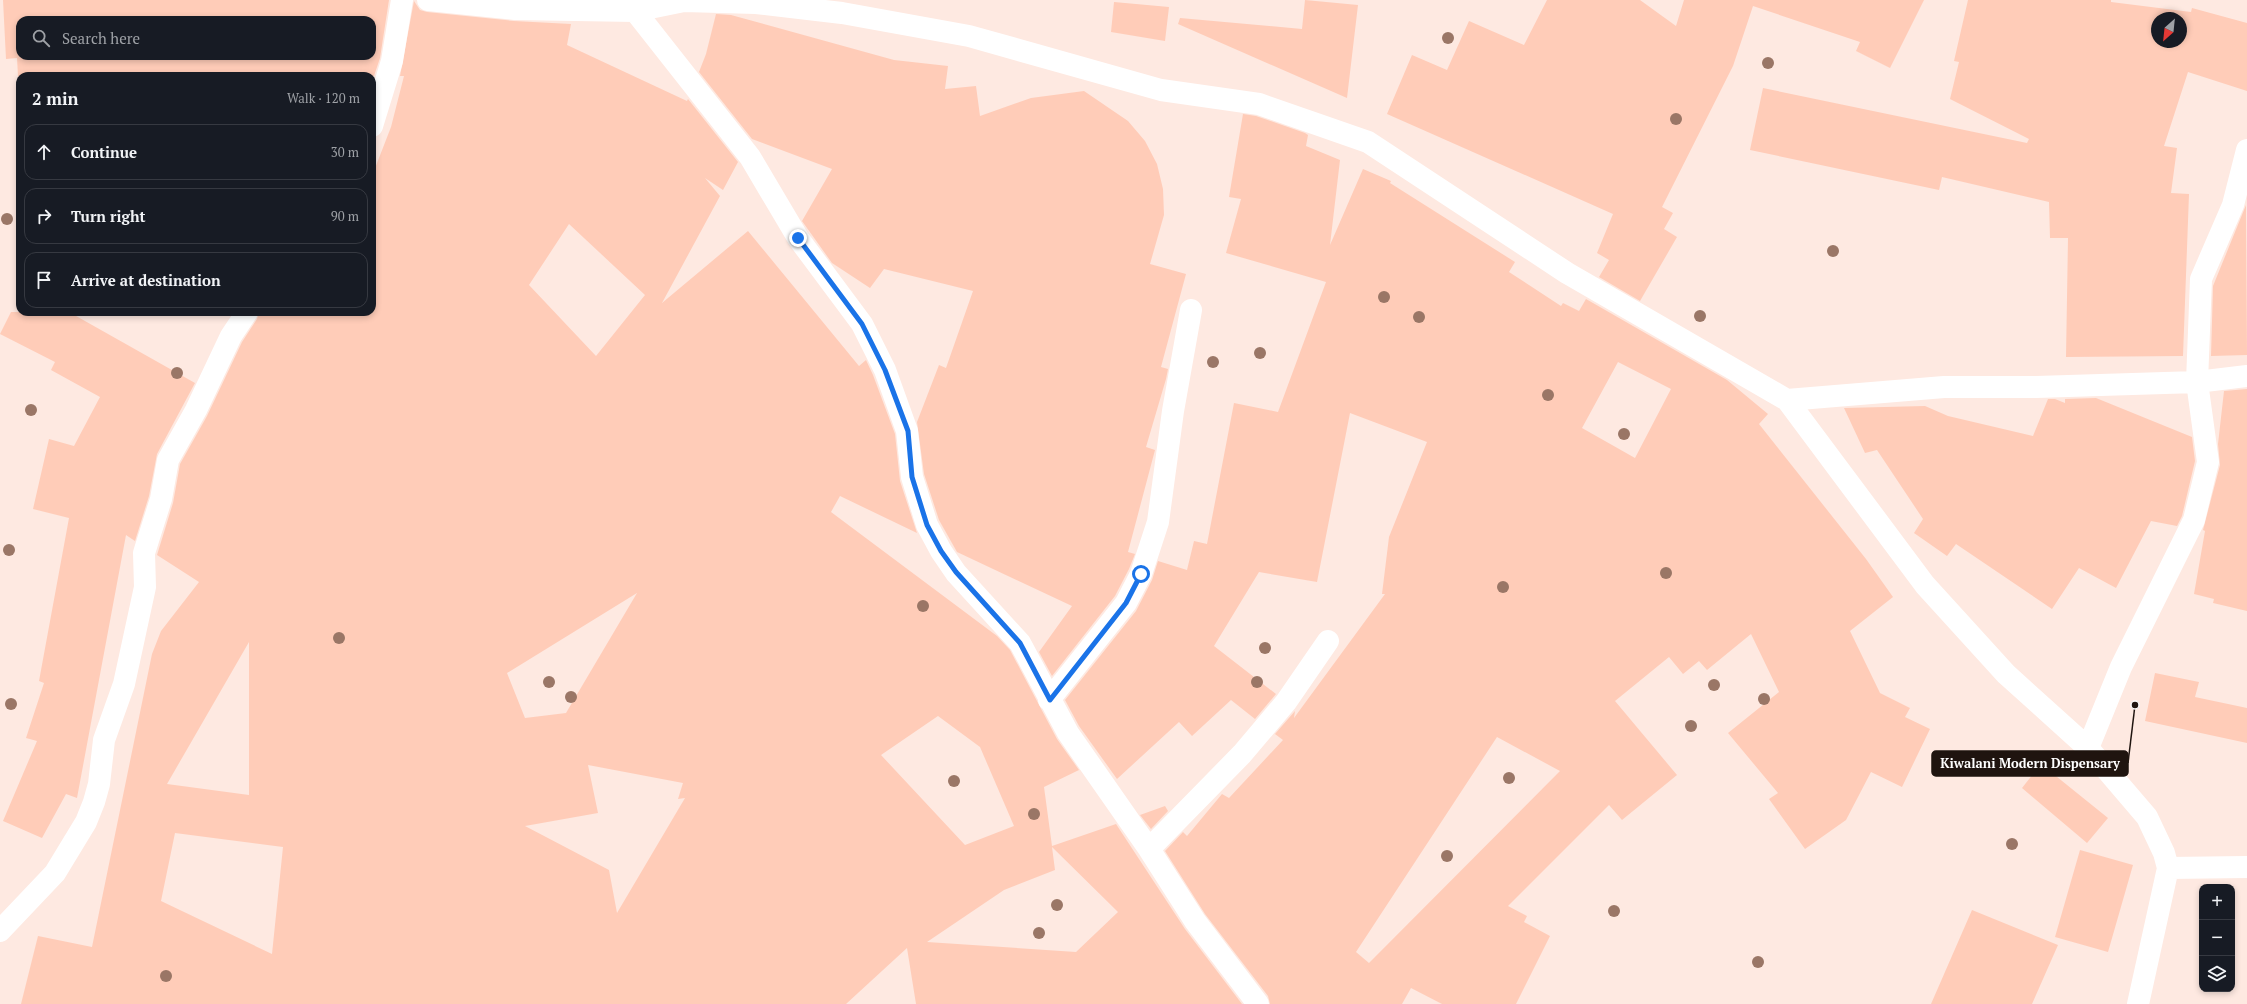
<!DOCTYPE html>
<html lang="en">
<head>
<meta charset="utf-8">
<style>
	:root { --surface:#171b24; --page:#242831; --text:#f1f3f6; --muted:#9ea1a6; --line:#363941 }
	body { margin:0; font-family:"PT Serif",serif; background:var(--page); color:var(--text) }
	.controls { position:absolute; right:12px; bottom:12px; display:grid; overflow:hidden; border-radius:8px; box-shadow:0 2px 6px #0003 }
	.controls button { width:36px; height:36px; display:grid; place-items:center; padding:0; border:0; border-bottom:1px solid var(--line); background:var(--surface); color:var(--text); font:20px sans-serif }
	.compass { position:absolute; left:2151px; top:12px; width:36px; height:36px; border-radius:50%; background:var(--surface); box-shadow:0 2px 6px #0003; rotate:207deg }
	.stop { position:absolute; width:12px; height:12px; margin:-9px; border:3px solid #1a73e8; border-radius:50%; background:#fff }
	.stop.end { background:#1a73e8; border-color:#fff; box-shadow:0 1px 4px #0008 }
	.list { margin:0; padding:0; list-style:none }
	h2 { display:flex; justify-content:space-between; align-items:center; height:52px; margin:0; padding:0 16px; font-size:17px }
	h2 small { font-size:13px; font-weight:400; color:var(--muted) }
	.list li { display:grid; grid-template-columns:26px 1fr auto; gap:12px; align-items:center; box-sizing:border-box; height:56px; margin:0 8px 8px; padding:0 8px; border:1px solid var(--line); border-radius:12px }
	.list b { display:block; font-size:15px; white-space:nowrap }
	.list em { font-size:13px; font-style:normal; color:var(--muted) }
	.icon { flex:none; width:22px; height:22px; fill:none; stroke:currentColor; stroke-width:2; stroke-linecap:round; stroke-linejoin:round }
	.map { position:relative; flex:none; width:2247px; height:1004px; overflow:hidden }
	.search { position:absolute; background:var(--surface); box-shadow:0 2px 6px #0003; left:16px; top:16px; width:360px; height:44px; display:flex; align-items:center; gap:10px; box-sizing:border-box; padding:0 14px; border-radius:12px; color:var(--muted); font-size:15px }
	.panel { position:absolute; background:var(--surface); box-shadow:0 2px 6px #0003; left:16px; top:72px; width:360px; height:244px; border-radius:12px }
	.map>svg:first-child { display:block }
	.building { fill:#ffccb8; fill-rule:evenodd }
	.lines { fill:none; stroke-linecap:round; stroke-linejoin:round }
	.street { stroke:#fff; stroke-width:22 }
	.tree { fill:#9a7666 }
	.route { stroke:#1a73e8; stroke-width:5 }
	.leader { fill:none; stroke:#1f140f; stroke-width:1.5 }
	.callout-dot { fill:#1f140f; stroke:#fbfbfb; stroke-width:1.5 }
	.callout { fill:#1f140f; stroke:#1f140f; stroke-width:1.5 }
	.callout-label { font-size:13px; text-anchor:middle; font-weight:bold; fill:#fff }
</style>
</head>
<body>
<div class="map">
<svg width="2247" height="1004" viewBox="0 0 2247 1004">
	<rect width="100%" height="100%" fill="#fee9e1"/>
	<!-- building -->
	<path class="building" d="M 3,0 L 389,0 L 380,58 L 374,76 L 18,76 L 17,58 L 6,59 ZM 20,20 L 372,20 L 372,56 L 20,56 Z
		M 1305,0 L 1358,5 L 1347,98 L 1178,24 L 1180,18 L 1302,29 Z
		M 1547,0 L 1640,0 L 1676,26 L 1684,0 L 1924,0 L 1890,68 L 1856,51 L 1860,42 L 1753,6 L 1733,66 L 1662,207 L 1673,213 L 1664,229 L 1677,237 L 1640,301 L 1599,277 L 1609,260 L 1597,253 L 1613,214 L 1387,114 L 1412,55 L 1447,70 L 1469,21 L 1524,45 Z
		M 1968,0 L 2111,0 L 2111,2 L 2191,12 L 2192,8 L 2247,23 L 2247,91 L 2188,72 L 2164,146 L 2177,148 L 2171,193 L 2189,194 L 2183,356 L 2066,357 L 2068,238 L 2050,238 L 2049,202 L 1942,177 L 1939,190 L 1750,150 L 1763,88 L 2027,143 L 2029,139 L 1950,99 L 1959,62 L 1954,61 ZM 2157,18 L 2181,18 L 2181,42 L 2157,42 Z
		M 414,1 L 420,10 L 427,12 L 514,21 L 571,24 L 567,45 L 687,101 L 688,99 L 738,162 L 723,190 L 705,178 L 720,196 L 662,303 L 748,231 L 859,366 L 866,360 L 873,375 L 895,434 L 900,481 L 917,533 L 840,496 L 831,512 L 997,636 L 1010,650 L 1057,739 L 1079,770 L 1044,787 L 1052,846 L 1116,824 L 1185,929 L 1242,1004 L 916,1004 L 907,948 L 846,1004 L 21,1004 L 38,936 L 92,947 L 152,654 L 161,631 L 199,582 L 157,555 L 173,503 L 180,464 L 207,416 L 242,342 L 257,319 L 259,312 L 372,312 L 372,176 L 391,127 L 404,76 L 400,76 ZM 569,224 L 645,295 L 596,356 L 529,285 ZM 637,593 L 566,713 L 525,718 L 507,673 ZM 249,642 L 249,795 L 167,784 ZM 938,716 L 980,747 L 1014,826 L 965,845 L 881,755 ZM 588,765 L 683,783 L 678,799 L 685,798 L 617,913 L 609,870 L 525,826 L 598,813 ZM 175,833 L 283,847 L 272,954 L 161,901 ZM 1052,847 L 1118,912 L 1076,952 L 927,942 L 1004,890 L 1055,870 Z
		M 1114,2 L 1169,7 L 1165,41 L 1111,32 Z
		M 716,14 L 731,15 L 894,60 L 948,66 L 945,89 L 976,86 L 980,116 L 1031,98 L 1084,91 L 1128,121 L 1145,141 L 1157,164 L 1163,189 L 1164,215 L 1150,264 L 1186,274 L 1161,367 L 1168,369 L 1166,379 L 1146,447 L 1155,450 L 1128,552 L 1135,554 L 1129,569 L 1115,596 L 1052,676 L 1039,652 L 1072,606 L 957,552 L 939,520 L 924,474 L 917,422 L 939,365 L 946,368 L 973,291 L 884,269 L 870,288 L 832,263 L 802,221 L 832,169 L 752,139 L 699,72 L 706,54 Z
		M 1243,114 L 1256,116 L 1305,133 L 1308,135 L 1306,146 L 1340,160 L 1330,245 L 1363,169 L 1391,181 L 1390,183 L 1515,262 L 1509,272 L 1561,306 L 1563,303 L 1579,311 L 1586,299 L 1727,380 L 1768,414 L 1759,424 L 1866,559 L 1893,597 L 1850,631 L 1880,693 L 1910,708 L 1905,717 L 1930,729 L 1902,787 L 1871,772 L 1846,820 L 1805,849 L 1769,799 L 1778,793 L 1728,733 L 1779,692 L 1751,634 L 1707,670 L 1699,661 L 1683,674 L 1669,657 L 1615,701 L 1677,775 L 1622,820 L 1609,805 L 1508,906 L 1527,916 L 1524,922 L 1550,936 L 1516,1004 L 1442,1004 L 1411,988 L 1402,1004 L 1270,1004 L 1268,996 L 1205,914 L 1165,851 L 1183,832 L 1187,836 L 1222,794 L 1229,798 L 1283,740 L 1275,734 L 1295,711 L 1294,718 L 1385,594 L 1382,594 L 1389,537 L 1427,442 L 1350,413 L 1317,582 L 1259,572 L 1214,646 L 1276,694 L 1255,719 L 1231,700 L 1192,736 L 1179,722 L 1117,779 L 1079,726 L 1065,700 L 1136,611 L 1152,580 L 1158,561 L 1187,570 L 1194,541 L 1207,544 L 1234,403 L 1278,412 L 1326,282 L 1226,253 L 1241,199 L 1229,197 ZM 1618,362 L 1671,389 L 1635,458 L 1582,428 ZM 1497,737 L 1560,771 L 1369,963 L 1356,952 Z
		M 2246,205 L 2247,355 L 2211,356 L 2213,286 Z
		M 11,312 L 69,312 L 195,383 L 157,454 L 149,496 L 135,541 L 126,535 L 77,798 L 66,794 L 42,838 L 3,821 L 37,741 L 26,738 L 44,683 L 39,681 L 69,518 L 33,509 L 49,439 L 74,446 L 100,397 L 51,370 L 55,362 L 0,334 Z
		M 2247,389 L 2247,611 L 2213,603 L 2214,599 L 2194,594 L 2205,531 L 2203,530 L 2220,465 L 2218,444 L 2224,391 Z
		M 2096,398 L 2192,437 L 2195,461 L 2182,516 L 2177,526 L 2151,521 L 2116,588 L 2079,568 L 2052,609 L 1956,544 L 1947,556 L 1914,533 L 1923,519 L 1877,450 L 1865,453 L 1844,408 L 1925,406 L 1948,416 L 2033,436 L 2048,399 L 2055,399 L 2065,403 L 2065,399 Z
		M 2155,673 L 2199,682 L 2195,697 L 2247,708 L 2247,743 L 2145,721 Z
		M 2041,764 L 2108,818 L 2087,843 L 2022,788 Z
		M 1165,806 L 1168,811 L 1151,829 L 1140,815 Z
		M 2080,850 L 2133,865 L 2108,952 L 2055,937 Z
		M 1972,910 L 2058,945 L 2032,1004 L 1931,1004 Z"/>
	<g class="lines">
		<!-- street -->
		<path class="street" d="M 428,0 L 515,9 L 635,11 L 684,1 L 756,3 L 842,13 L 969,36 L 1161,90 L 1259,104 L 1368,142 L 1567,273 L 1787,400 L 1944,387 L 2036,387 L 2197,382 L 2247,376
			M 635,11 L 750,157 L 798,238 L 862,324 L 885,370 L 907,431 L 912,477 L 927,525 L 941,551 L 956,573 L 1020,643 L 1068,733 L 1149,849 L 1195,921 L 1258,1004
			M 372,126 L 392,61 L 402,0
			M 1787,400 L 1925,585 L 2006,674 L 2088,748 L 2147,817 L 2164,853 L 2168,868 L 2138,1004
			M 1049,700 L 1126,603 L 1141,574 L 1158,522 L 1173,411 L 1191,310
			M 2088,748 L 2121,667 L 2194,520 L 2208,462 L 2197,382 L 2201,279 L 2233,205 L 2247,150
			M 1149,849 L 1242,754 L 1286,702 L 1328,641
			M 2168,868 L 2247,867
			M 0,931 L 55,873 L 86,822 L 94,802 L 99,784 L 104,740 L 124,684 L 145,587 L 144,553 L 161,499 L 168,460 L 196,410 L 231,336 L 247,312"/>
	</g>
	<!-- trees -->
	<g class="tree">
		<circle cx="1448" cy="38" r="6"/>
		<circle cx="1768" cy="63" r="6"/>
		<circle cx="1676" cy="119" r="6"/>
		<circle cx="7" cy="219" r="6"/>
		<circle cx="1833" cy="251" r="6"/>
		<circle cx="1384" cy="297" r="6"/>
		<circle cx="1700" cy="316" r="6"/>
		<circle cx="1419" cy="317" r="6"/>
		<circle cx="1260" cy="353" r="6"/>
		<circle cx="1213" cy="362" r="6"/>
		<circle cx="177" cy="373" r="6"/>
		<circle cx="1548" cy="395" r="6"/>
		<circle cx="31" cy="410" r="6"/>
		<circle cx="1624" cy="434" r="6"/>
		<circle cx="9" cy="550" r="6"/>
		<circle cx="1666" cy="573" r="6"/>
		<circle cx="1503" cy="587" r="6"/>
		<circle cx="923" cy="606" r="6"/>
		<circle cx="339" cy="638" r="6"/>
		<circle cx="1265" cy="648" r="6"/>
		<circle cx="549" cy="682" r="6"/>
		<circle cx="1257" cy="682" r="6"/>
		<circle cx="1714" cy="685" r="6"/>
		<circle cx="571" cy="697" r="6"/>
		<circle cx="1764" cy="699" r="6"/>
		<circle cx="11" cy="704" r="6"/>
		<circle cx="1691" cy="726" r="6"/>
		<circle cx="1509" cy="778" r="6"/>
		<circle cx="954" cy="781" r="6"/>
		<circle cx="1034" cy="814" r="6"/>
		<circle cx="2012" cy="844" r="6"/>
		<circle cx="1447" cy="856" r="6"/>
		<circle cx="1057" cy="905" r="6"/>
		<circle cx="1614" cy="911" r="6"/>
		<circle cx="1039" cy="933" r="6"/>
		<circle cx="1758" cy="962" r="6"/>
		<circle cx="166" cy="976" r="6"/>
	</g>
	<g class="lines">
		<!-- route -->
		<path class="route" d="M 798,238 L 862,324 L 885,370 L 908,431 L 912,477 L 927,525 L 941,551 L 956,572 L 1020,643 L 1050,700 L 1126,603 L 1141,574"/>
	</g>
	<!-- callouts -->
	<path class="leader" d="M2135 705L2128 763"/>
	<circle class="callout-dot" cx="2135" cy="705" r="4"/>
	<rect class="callout" x="1932" y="751" width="196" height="25" rx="4"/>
	<g class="callout-label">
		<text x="2030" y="768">Kiwalani Modern Dispensary</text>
	</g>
</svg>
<div class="controls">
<button>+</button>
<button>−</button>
<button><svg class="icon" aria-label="layers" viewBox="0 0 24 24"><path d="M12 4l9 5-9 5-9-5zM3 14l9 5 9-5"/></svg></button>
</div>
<svg class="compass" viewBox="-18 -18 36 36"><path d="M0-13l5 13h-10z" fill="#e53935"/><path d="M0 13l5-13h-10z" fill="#9ea1a6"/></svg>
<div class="stop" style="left:1141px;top:574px"></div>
<div class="stop end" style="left:798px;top:238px"></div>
<div class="search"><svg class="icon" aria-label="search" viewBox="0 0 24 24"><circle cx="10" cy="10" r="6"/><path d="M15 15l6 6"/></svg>Search here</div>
<section class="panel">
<h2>2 min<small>Walk · 120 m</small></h2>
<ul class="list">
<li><svg class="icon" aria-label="ahead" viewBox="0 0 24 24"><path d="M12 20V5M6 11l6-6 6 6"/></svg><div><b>Continue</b></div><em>30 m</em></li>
<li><svg class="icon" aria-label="right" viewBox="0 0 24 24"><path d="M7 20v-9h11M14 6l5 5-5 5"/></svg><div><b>Turn right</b></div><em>90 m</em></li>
<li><svg class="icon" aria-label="arrive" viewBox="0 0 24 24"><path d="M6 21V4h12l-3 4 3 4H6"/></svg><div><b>Arrive at destination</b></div></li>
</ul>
</section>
</div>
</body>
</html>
